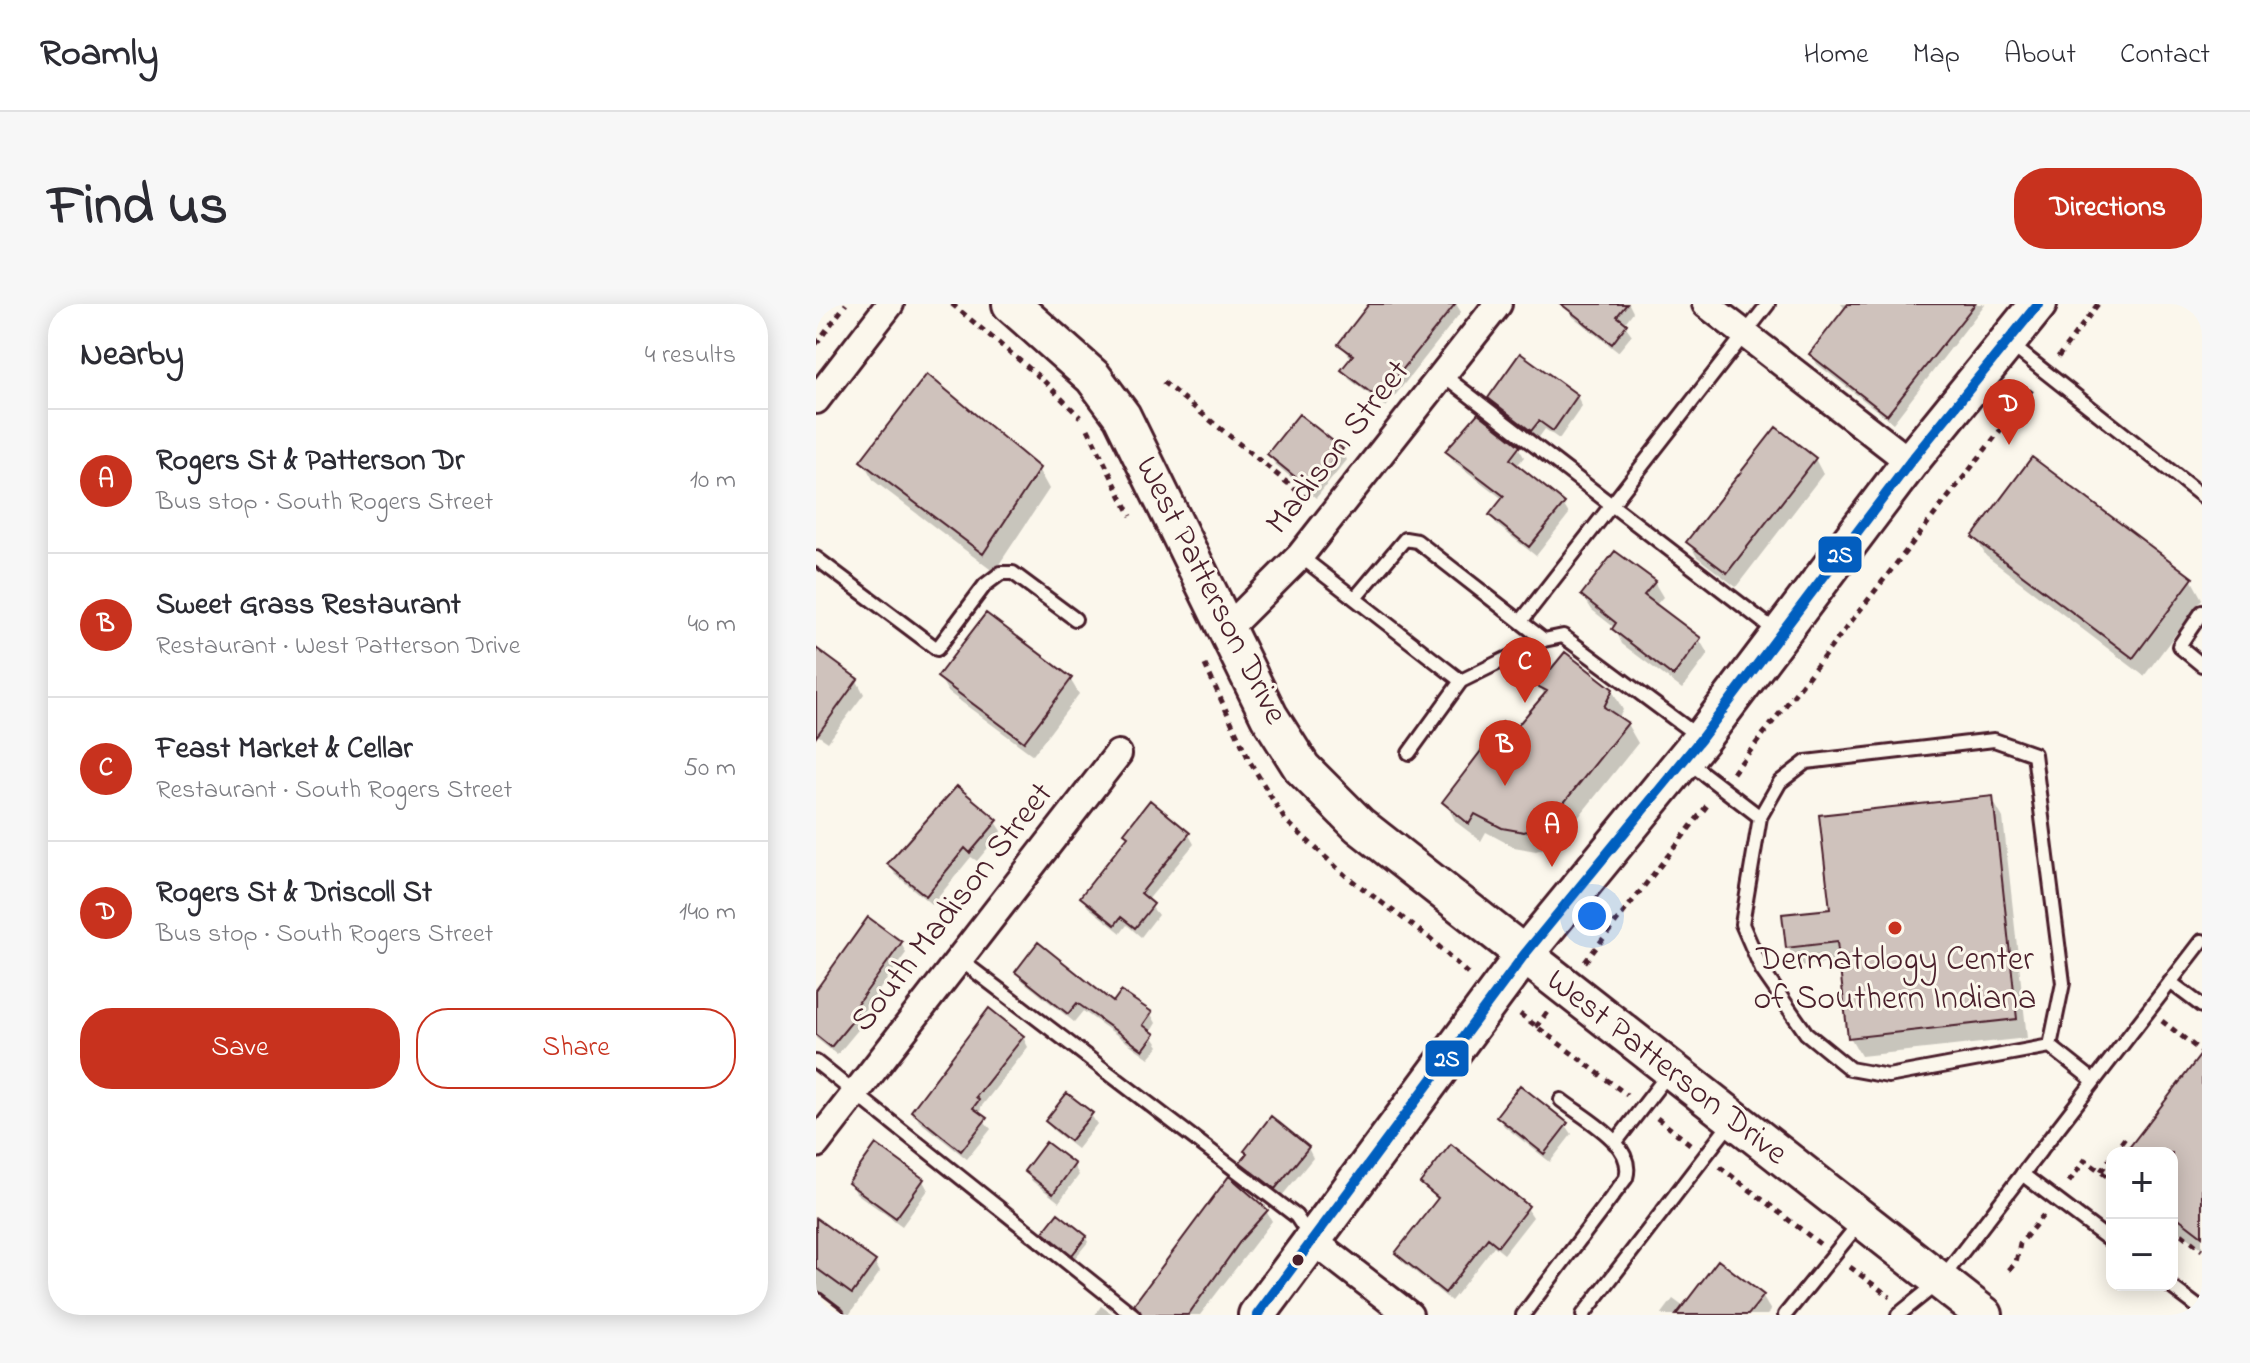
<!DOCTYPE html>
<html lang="en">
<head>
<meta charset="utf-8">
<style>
	:root { --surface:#fff; --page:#f7f7f7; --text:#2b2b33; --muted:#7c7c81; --line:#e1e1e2; --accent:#c8321e }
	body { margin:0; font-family:"Indie Flower",sans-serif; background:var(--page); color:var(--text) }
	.controls { position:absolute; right:24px; bottom:24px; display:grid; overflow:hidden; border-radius:16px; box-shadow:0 4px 20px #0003 }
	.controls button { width:72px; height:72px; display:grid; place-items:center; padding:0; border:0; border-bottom:2px solid var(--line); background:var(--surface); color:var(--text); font:40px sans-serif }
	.you { position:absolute; left:776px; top:612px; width:28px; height:28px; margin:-20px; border:6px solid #fff; border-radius:50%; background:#1a73e8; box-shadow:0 0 0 12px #1a73e833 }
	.badge { display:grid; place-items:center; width:52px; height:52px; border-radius:50%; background:var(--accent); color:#fff; font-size:26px; font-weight:700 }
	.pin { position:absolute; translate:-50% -66px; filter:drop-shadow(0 2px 4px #0008) }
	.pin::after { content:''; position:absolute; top:42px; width:28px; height:24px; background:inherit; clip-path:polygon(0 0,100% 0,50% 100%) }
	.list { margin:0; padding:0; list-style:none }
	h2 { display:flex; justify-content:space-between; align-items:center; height:104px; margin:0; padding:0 32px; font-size:34px }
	h2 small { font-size:26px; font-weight:400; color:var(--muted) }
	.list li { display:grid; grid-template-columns:52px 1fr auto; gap:24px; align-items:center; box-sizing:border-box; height:144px; padding:0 32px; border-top:2px solid var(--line) }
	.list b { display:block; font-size:30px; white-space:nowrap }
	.list p { margin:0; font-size:26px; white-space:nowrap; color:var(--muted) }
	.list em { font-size:26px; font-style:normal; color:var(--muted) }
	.actions { display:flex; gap:16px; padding:24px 32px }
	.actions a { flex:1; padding:18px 0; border:2px solid var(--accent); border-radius:32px; text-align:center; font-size:28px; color:var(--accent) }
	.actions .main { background:var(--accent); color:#fff }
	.map { position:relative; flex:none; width:1386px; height:1011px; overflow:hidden; border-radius:32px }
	header { display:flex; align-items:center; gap:48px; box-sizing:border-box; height:112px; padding:0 40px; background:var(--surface); border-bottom:2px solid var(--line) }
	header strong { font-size:38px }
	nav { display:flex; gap:44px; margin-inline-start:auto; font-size:28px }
	.intro { display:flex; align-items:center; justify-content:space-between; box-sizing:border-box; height:192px; padding:0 48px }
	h1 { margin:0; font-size:56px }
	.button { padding:20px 36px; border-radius:32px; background:var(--accent); color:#fff; font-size:28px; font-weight:700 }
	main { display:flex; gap:48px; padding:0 48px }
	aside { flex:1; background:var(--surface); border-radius:32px; box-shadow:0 4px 20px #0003 }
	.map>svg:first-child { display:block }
	.shadow { fill:#0003 }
	.building { fill:#cfc2bc; stroke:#4a1f2b; stroke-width:2 }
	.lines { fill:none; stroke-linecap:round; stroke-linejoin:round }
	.lane-casing { stroke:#4a1f2b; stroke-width:18 }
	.street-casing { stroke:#4a1f2b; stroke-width:32 }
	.secondary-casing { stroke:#4a1f2b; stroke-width:42 }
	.path { stroke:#4a1f2b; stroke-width:5; stroke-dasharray:6 6; stroke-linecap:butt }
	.lane { stroke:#fbf7ec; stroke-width:12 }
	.street { stroke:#fbf7ec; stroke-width:26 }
	.secondary { stroke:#fbf7ec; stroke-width:36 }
	.bus-1-casing { stroke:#fbf7ec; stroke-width:16 }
	.bus-1 { stroke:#035ebf; stroke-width:10 }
	.poi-dot { fill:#c8321e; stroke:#fbf7ec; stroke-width:3 }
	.bus-dot { fill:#4a1f2b; stroke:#fbf7ec; stroke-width:3 }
	.labels { text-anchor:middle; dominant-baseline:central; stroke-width:6; stroke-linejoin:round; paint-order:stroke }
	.street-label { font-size:34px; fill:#4a1f2b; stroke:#fbf7ec }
	.poi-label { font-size:34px; fill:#4a1f2b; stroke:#fbf7ec }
	.line-badge { stroke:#fbf7ec; stroke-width:3 }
	.badge-label { font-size:22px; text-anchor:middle; font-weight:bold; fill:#fff }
</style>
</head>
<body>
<header>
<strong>Roamly</strong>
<nav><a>Home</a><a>Map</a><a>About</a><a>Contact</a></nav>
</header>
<div class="intro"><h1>Find us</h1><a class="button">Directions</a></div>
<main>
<aside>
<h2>Nearby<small>4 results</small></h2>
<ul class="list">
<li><span class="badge">A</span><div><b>Rogers St &amp; Patterson Dr</b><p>Bus stop · South Rogers Street</p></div><em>10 m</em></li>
<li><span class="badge">B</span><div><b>Sweet Grass Restaurant</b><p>Restaurant · West Patterson Drive</p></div><em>40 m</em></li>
<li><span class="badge">C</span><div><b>Feast Market &amp; Cellar</b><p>Restaurant · South Rogers Street</p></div><em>50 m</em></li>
<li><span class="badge">D</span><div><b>Rogers St &amp; Driscoll St</b><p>Bus stop · South Rogers Street</p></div><em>140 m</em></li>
</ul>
<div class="actions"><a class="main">Save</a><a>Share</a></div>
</aside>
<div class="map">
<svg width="1386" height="1011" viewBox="0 0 1386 1011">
	<rect width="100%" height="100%" fill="#fbf7ec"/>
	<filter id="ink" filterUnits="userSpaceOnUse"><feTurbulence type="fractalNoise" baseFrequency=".0125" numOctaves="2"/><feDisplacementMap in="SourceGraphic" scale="16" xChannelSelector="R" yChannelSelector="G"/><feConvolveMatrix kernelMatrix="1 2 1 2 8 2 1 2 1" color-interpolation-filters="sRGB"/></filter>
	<g filter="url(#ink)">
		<!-- shadow -->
		<path class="shadow" d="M 578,0 L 640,0 L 645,8 L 570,103 L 533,75 L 528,66 L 536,55 L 524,40 Z
			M 753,0 L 813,0 L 817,8 L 808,20 L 816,31 L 802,48 L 756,12 L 751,3 Z
			M 1025,0 L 1169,0 L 1077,119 L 1001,60 L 996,50 L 1030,6 Z
			M 761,92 L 766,102 L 743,135 L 729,125 L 721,136 L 680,104 L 674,94 Z
			M 702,143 L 708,153 L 700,163 L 747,200 L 753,210 L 720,252 L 681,221 L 675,211 L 688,196 L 637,157 L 632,147 Z
			M 525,146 L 531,156 L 500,194 L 459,160 L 453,150 Z
			M 999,155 L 1007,170 L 920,283 L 881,253 L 873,239 Z
			M 47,158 L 222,165 L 233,185 L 178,268 L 58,177 Z
			M 1159,233 L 1375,275 L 1386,295 L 1328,372 L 1170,252 Z
			M 838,278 L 847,293 L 839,302 L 883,335 L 892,350 L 866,385 L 806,340 L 799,324 L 776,306 L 767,292 Z
			M 0,346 L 41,377 L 48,390 L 12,438 L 0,430 Z
			M 124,374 L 254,375 L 263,390 L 217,451 L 132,388 Z
			M 724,382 L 796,386 L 807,406 L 802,415 L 811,420 L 822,439 L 741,540 L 720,547 L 698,543 L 670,528 L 665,537 L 640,518 L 629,498 L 698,430 L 729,392 Z
			M 1176,495 L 1187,514 L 1211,734 L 1045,752 L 1034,733 L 1026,658 L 983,662 L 972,643 L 1016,607 Z
			M 334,499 L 373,531 L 378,540 L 331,597 L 342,611 L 325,633 L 311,621 L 305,629 L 272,603 L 266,593 L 313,534 L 310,529 Z
			M 180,518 L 186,527 L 161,557 L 155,553 L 116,601 L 79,570 L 73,560 Z
			M 85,639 L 90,649 L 42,715 L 46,721 L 21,751 L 0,734 L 0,690 Z
			M 201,668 L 335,710 L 340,719 L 334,729 L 343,742 L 333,754 L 267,707 L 258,718 L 207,677 Z
			M 207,733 L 212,743 L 165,803 L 164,812 L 175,825 L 151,855 L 103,817 L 98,807 Z
			M 1386,769 L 1386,945 L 1356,922 L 1356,849 L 1312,849 Z
			M 275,811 L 281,820 L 261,845 L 237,826 L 231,817 Z
			M 682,812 L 750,821 L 756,830 L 734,858 L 688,822 Z
			M 231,841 L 258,862 L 263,871 L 243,898 L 216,877 L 210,867 Z
			M 61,843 L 107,877 L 112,886 L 86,922 L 40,889 L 35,879 Z
			M 492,844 L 497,854 L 465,893 L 432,868 L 426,858 Z
			M 607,880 L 711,904 L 717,913 L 688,950 L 678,942 L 635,997 L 587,958 L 581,949 L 622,897 Z
			M 450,907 L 456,917 L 384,1011 L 327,1011 Z
			M 0,923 L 58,958 L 64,968 L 33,1011 L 9,995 L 0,999 Z
			M 230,928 L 270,934 L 272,938 L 259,954 Z
			M 946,992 L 955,1007 L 951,1011 L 845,1011 L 857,995 L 868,1003 Z
			M 285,1002 L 298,1011 L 279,1011 Z"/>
		<!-- building -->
		<path class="building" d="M 553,0 L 639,0 L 563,95 L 525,66 L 537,51 L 522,40 Z
			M 745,0 L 811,0 L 801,12 L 811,20 L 796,40 Z
			M 1032,0 L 1159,0 L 1071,111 L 993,50 Z
			M 704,49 L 762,91 L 737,127 L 723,117 L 715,127 L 672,94 Z
			M 111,70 L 224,164 L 167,250 L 44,157 Z
			M 662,109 L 704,142 L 694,155 L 749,199 L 713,243 L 673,211 L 688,192 L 629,147 Z
			M 483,110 L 527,145 L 494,185 L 451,150 Z
			M 960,123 L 1000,154 L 911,269 L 870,238 Z
			M 1216,153 L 1377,274 L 1317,354 L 1156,233 Z
			M 799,247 L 840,277 L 828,291 L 885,334 L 857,372 L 796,325 L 800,319 L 765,291 Z
			M 170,309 L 256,374 L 208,438 L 121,373 Z
			M 0,344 L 42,375 L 0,433 Z
			M 749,348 L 797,385 L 788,403 L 812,419 L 730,521 L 708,528 L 686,524 L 659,510 L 653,520 L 626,498 L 687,418 L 697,427 L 731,387 L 721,382 Z
			M 141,482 L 182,516 L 154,549 L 149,544 L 110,592 L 71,560 Z
			M 1177,492 L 1201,715 L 1032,734 L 1021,638 L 970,644 L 966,610 L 1014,605 L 1003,511 Z
			M 334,496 L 374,529 L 325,589 L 338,600 L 319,624 L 305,613 L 299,621 L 264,593 L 312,532 L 308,529 Z
			M 52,613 L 86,638 L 37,706 L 42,710 L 15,743 L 0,731 L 0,686 Z
			M 222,638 L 297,698 L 305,687 L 336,708 L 327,721 L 339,730 L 327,746 L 261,699 L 252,710 L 199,668 Z
			M 173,704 L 208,732 L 160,793 L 163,796 L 157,804 L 171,814 L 145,847 L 95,807 Z
			M 1386,749 L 1386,932 L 1356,909 L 1356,849 L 1309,849 Z
			M 704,781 L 752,819 L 728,850 L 680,812 Z
			M 251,789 L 277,809 L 254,837 L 229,817 Z
			M 455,812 L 493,843 L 459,885 L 424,858 L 431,849 L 428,847 Z
			M 230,838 L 259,860 L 237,890 L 208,867 Z
			M 60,840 L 108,875 L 80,914 L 32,879 Z
			M 635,840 L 713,902 L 682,942 L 672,934 L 629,989 L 579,949 L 622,894 L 604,879 Z
			M 413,872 L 452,906 L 426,935 L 372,1011 L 326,1011 L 318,1000 Z
			M 242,909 L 271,932 L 256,951 L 227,928 Z
			M 0,914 L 60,957 L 36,990 L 0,964 Z
			M 902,956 L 948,991 L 932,1011 L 860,1011 Z"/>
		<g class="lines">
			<defs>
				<path id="lane" d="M 1194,40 L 1386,192
					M 627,71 L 962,329
					M 484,252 L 645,377 L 728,336 L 747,332 L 883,433
					M 0,254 L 121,345 L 169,281 L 185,269 L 197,269 L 259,315
					M 540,293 L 589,235 L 601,237 L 728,336
					M 1386,308 L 1363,342 L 1386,361
					M 706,316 L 952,0
					M 593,449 L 645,377
					M 871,457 L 944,513 L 926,620 L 946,666 L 990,729 L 1034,765 L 1072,772 L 1234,742 L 1278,777
					M 944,513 L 964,478 L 990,458 L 1178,436 L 1218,450 L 1247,679 L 1234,742
					M 143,655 L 480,912 L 494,933
					M 1354,678 L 1386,702
					M 0,758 L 317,1011
					M 799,839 L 852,770
					M 1206,870 L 1296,938
					M 1353,981 L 1386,1006
					M 0,995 L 21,1011
					M 707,1011 L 810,874 C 820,840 769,815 745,796
					M 767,1011 L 916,817
					M 969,1011 L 1045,917
					M 1082,1011 L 1124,977 L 1386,637"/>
				<path id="street" d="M 890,0 L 1094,158
					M 0,96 L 74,0
					M 412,324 L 484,252 L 682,0
					M 0,840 L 302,450
					M 496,936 L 593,1011"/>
				<path id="secondary" d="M 195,0 L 277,73 L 306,112 L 453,412 L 486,464 L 543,521 L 1168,1011
					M 441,1011 L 708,651 L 885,435 L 1094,158 L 1222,0"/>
			</defs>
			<!-- lane casing -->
			<use href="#lane" class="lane-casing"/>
			<!-- street casing -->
			<use href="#street" class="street-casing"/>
			<!-- secondary casing -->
			<use href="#secondary" class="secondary-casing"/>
			<!-- path -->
			<path class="path" d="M 136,0 L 227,76 L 264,113
				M 0,40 L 30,0
				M 1242,53 L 1282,0
				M 347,78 L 495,198
				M 272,125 L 315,212
				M 389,361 L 434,458 L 469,516 L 530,572 L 615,635 L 655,673
				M 917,469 L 1218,83
				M 769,658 L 893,499
				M 704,710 L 811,791
				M 1346,717 L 1386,748
				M 720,723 L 732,707
				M 841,814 L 874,840
				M 1298,849 L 1309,834
				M 904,863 L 1004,940
				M 1285,867 L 1296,852
				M 1253,878 L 1269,856 L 1296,876
				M 1356,923 L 1386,946
				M 1034,963 L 1074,993
				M 1193,966 L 1200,958 L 1204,940 L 1229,909"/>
			<!-- lane -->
			<use href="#lane" class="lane"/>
			<!-- street -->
			<use href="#street" class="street"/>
			<!-- secondary -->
			<use href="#secondary" class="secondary"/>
			<defs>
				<path id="bus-1" d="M 441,1011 L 708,651 L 885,435 L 1094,158 L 1222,0"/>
			</defs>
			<!-- bus-1 casing -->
			<use href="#bus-1" class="bus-1-casing"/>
			<!-- bus-1 -->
			<use href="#bus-1" class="bus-1"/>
		</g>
	</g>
	<!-- markers -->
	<circle class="poi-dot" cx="1079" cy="624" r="8"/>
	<circle class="bus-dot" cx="482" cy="956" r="7"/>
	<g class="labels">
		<!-- street labels -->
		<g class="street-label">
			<text transform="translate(523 144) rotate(-52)">Madison Street</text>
			<text transform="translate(394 287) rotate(63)">West Patterson Drive</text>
			<text transform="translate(137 604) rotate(-52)">South Madison Street</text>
			<text transform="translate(850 764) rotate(38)">West Patterson Drive</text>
		</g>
		<!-- poi labels -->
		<g class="poi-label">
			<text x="1079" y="657">Dermatology Center<tspan x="1079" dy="39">of Southern Indiana</tspan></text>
		</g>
	</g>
	<g class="line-badge">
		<rect x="1001" y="231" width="46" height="39" rx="8" fill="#035ebf"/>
		<rect x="608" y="735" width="46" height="39" rx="8" fill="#035ebf"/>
	</g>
	<g class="badge-label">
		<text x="1024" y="258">2S</text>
		<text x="631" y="762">2S</text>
	</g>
</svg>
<div class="controls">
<button>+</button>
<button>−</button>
</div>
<div class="you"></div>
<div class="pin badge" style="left:736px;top:563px">A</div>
<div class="pin badge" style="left:689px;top:482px">B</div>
<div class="pin badge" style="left:709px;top:399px">C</div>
<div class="pin badge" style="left:1193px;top:141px">D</div>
</div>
</main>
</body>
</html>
